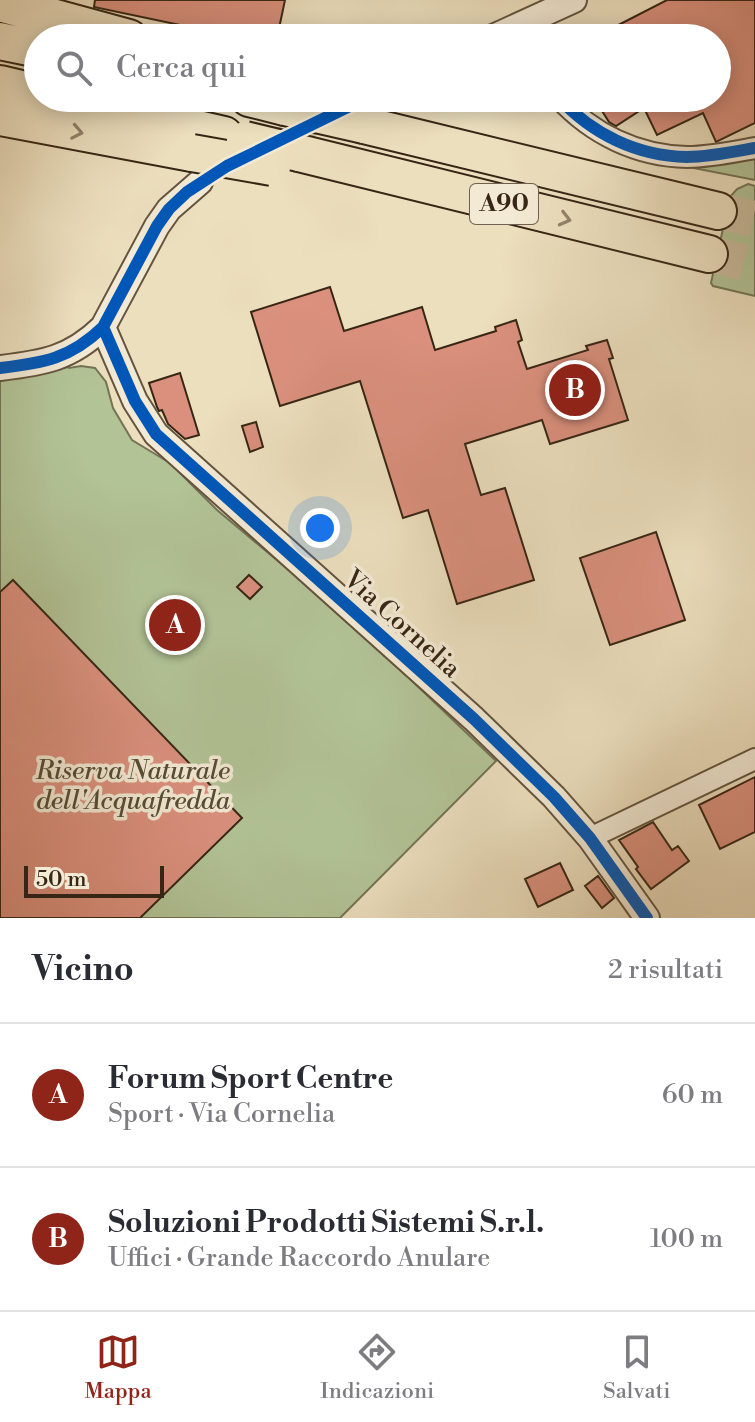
<!DOCTYPE html>
<html lang="it">
<head>
<meta charset="utf-8">
<style>
	:root { --surface:#fff; --page:#f7f7f7; --text:#2b2b33; --muted:#7c7c81; --line:#e1e1e2; --accent:#8f2418 }
	body { margin:0; font-family:"Libre Bodoni",serif; background:var(--page); color:var(--text) }
	.scale { position:absolute; left:24px; bottom:20px; width:140px; box-sizing:border-box; padding-left:8px; border:4px solid #372615; border-top:0; font-size:22px; line-height:28px; white-space:nowrap; color:#372615; -webkit-text-stroke:6px #f3ead5; paint-order:stroke }
	.you { position:absolute; left:320px; top:528px; width:28px; height:28px; margin:-20px; border:6px solid #fff; border-radius:50%; background:#1a73e8; box-shadow:0 0 0 12px #1a73e833 }
	.badge { display:grid; place-items:center; width:52px; height:52px; border-radius:50%; background:var(--accent); color:#fff; font-size:26px; font-weight:700 }
	.pin { position:absolute; translate:-50% -50%; border:4px solid #fff; box-shadow:0 2px 8px #0006 }
	.list { margin:0; padding:0; list-style:none }
	h2 { display:flex; justify-content:space-between; align-items:center; height:104px; margin:0; padding:0 32px; font-size:34px }
	h2 small { font-size:26px; font-weight:400; color:var(--muted) }
	.list li { display:grid; grid-template-columns:52px 1fr auto; gap:24px; align-items:center; box-sizing:border-box; height:144px; padding:0 32px; border-top:2px solid var(--line) }
	.list b { display:block; font-size:30px; white-space:nowrap }
	.list p { margin:0; font-size:26px; white-space:nowrap; color:var(--muted) }
	.list em { font-size:26px; font-style:normal; color:var(--muted) }
	.icon { flex:none; width:44px; height:44px; fill:none; stroke:currentColor; stroke-width:2; stroke-linecap:round; stroke-linejoin:round }
	.map { position:relative; flex:none; width:755px; height:918px; overflow:hidden }
	.search { position:absolute; background:var(--surface); box-shadow:0 4px 20px #0003; left:24px; right:24px; top:24px; height:88px; display:flex; align-items:center; gap:20px; box-sizing:border-box; padding:0 28px; border-radius:44px; color:var(--muted); font-size:30px }
	.sheet { height:392px; background:var(--surface) }
	nav { display:flex; justify-content:space-around; align-items:center; box-sizing:border-box; height:112px; border-top:2px solid var(--line); background:var(--surface); font-size:22px; color:var(--muted) }
	nav a { display:grid; justify-items:center; gap:4px }
	nav .on { color:var(--accent) }
	.map>svg:first-child { display:block }
	.green { fill:#b2c396; stroke:#747456; stroke-width:2 }
	.building { fill:#da907d; stroke:#372615; stroke-width:2 }
	.lines { fill:none; stroke-linecap:round; stroke-linejoin:round }
	.tertiary-tunnel { stroke:#c8ba9c; stroke-width:24; stroke-dasharray:24 12; stroke-linecap:butt }
	.motorway-tunnel { stroke:#c8ba9c; stroke-width:36; stroke-dasharray:36 18; stroke-linecap:butt }
	.minor-casing { stroke:#64543f; stroke-width:24 }
	.tertiary-casing { stroke:#64543f; stroke-width:28 }
	.motorway-casing { stroke:#372615; stroke-width:40 }
	.minor { stroke:#f3ead5; stroke-width:20 }
	.tertiary { stroke:#f3ead5; stroke-width:24 }
	.motorway { stroke:#ecdfbe; stroke-width:36 }
	.motorway-bridge-casing { stroke:#372615; stroke-width:40; stroke-linecap:butt }
	.motorway-bridge { stroke:#ecdfbe; stroke-width:36 }
	.cycleway-casing { stroke:#f3ead5; stroke-width:17 }
	.cycleway { stroke:#0057b8; stroke-width:12 }
	.oneway { stroke:#92826a }
	.labels { text-anchor:middle; dominant-baseline:central; stroke-width:7; stroke-linejoin:round; paint-order:stroke }
	.shield { fill:#f3ead5; stroke:#6f614f; stroke-width:2 }
	.shield-label { font-size:24px; font-weight:bold; fill:#372615 }
	.street-label { font-size:26px; fill:#372615; stroke:#f3ead5 }
	.park-label { font-size:26px; font-style:italic; fill:#564d35; stroke:#f3ead5 }
</style>
</head>
<body>
<div class="map">
<svg width="755" height="918" viewBox="0 0 755 918">
	<rect width="100%" height="100%" fill="#ecdfbe"/>
	<filter id="stains"><feTurbulence type="fractalNoise" baseFrequency=".0025" numOctaves="4"/><feColorMatrix values="0 0 0 0 .2 0 0 0 0 .09 0 0 0 0 .02 0 0 0 .5 -.17"/></filter>
	<radialGradient id="worn" r=".72"><stop offset=".6" stop-color="#630" stop-opacity="0"/><stop offset="1" stop-color="#630" stop-opacity=".3"/></radialGradient>
	<!-- green -->
	<path class="green" d="M 755,158 L 755,180 L 668,163 Z
		M 748,184 L 755,186 L 755,296 L 713,286 L 711,283 L 730,197 L 737,189 Z
		M 81,366 L 95,368 L 106,382 L 113,408 L 132,440 L 170,463 L 217,510 L 290,571 L 409,678 L 496,761 L 340,918 L 0,918 L 0,379 L 68,367 L 69,368 Z"/>
	<!-- building -->
	<path class="building" d="M 95,0 L 285,0 L 277,38 L 242,38 L 94,7 Z
		M 667,0 L 755,0 L 755,123 L 716,142 L 703,113 L 657,135 L 644,108 L 616,126 L 609,122 L 594,98 L 717,98 L 717,38 L 593,38 Z
		M 330,287 L 344,331 L 422,307 L 435,350 L 496,331 L 495,327 L 516,320 L 522,340 L 518,342 L 527,369 L 588,350 L 586,346 L 607,340 L 613,358 L 609,359 L 628,420 L 550,444 L 542,420 L 465,444 L 481,495 L 505,488 L 534,580 L 457,604 L 428,510 L 403,518 L 360,381 L 280,406 L 251,312 Z
		M 180,373 L 199,435 L 185,439 L 168,424 L 162,410 L 159,411 L 157,407 L 149,383 Z
		M 256,422 L 263,447 L 250,452 L 242,426 Z
		M 656,532 L 685,620 L 610,645 L 580,558 Z
		M 249,575 L 262,587 L 250,599 L 237,587 Z
		M 13,580 L 242,818 L 140,918 L 0,918 L 0,592 Z
		M 755,777 L 755,832 L 720,849 L 699,805 Z
		M 653,822 L 672,850 L 678,846 L 689,861 L 651,889 L 636,869 L 638,867 L 619,840 Z
		M 560,863 L 573,890 L 538,907 L 525,879 Z
		M 598,876 L 614,898 L 602,908 L 585,886 Z"/>
	<g class="lines">
		<!-- tertiary-tunnel -->
		<path class="tertiary-tunnel" d="M 264,147 L 366,98"/>
		<!-- motorway-tunnel -->
		<path class="motorway-tunnel" d="M 718,211 L 755,219
			M 709,254 L 755,265"/>
		<defs>
			<path id="minor" d="M 559,98 C 592,134 637,156 687,157 C 709,157 733,152 755,148
				M 590,838 L 755,759"/>
			<path id="tertiary" d="M 491,38 L 574,0
				M 103,327 L 135,401 L 156,434 L 474,719 L 554,797 L 590,838 L 647,918
				M 0,368 C 43,363 70,359 103,327 L 157,226 L 169,209 L 200,182"/>
			<path id="motorway" d="M 0,3 L 129,38
				M 0,41 L 38,49
				M 0,84 L 38,93
				M 62,98 L 224,135
				M 249,98 L 285,107
				M 0,117 L 192,153
				M 364,125 L 718,211
				M 299,153 L 709,254"/>
		</defs>
		<!-- minor casing -->
		<use href="#minor" class="minor-casing"/>
		<!-- tertiary casing -->
		<use href="#tertiary" class="tertiary-casing"/>
		<!-- motorway casing -->
		<use href="#motorway" class="motorway-casing"/>
		<!-- minor -->
		<use href="#minor" class="minor"/>
		<!-- tertiary -->
		<use href="#tertiary" class="tertiary"/>
		<!-- motorway -->
		<use href="#motorway" class="motorway"/>
		<defs>
			<path id="motorway-bridge" d="M 285,107 L 364,125
				M 245,140 L 299,153
				M 192,153 L 272,167"/>
		</defs>
		<!-- motorway-bridge casing -->
		<use href="#motorway-bridge" class="motorway-bridge-casing"/>
		<!-- motorway-bridge -->
		<use href="#motorway-bridge" class="motorway-bridge"/>
		<defs>
			<path id="cycleway" d="M 559,98 C 592,134 637,156 687,157 C 709,157 733,152 755,148
				M 103,327 L 135,401 L 156,434 L 474,719 L 554,797 L 590,838 L 647,918
				M 0,368 C 43,363 70,359 103,327 L 157,226 L 169,209 L 187,192 L 227,166 L 366,98"/>
		</defs>
		<!-- cycleway casing -->
		<use href="#cycleway" class="cycleway-casing"/>
		<!-- cycleway -->
		<use href="#cycleway" class="cycleway"/>
	</g>
	<!-- one-way arrows -->
	<defs><path id="oneway-chevron" d="M-2-3.5L2.5 0L-2 3.5" fill="none" stroke-width="1.6" stroke-linecap="round" stroke-linejoin="round" transform="scale(2)"/></defs>
	<g class="oneway">
		<use href="#oneway-chevron" transform="translate(77 132) rotate(11)"/>
		<use href="#oneway-chevron" transform="translate(565 219) rotate(14)"/>
	</g>
	<g class="labels">
		<!-- shield labels -->
		<rect class="shield" x="470" y="184" width="68" height="40" rx="6"/>
		<g class="shield-label">
			<text x="504" y="204">A90</text>
		</g>
		<!-- street labels -->
		<g class="street-label">
			<text transform="translate(402 624) rotate(42)">Via Cornelia</text>
		</g>
		<!-- park labels -->
		<g class="park-label">
			<text x="133" y="771">Riserva Naturale<tspan x="133" dy="30">dell'Acquafredda</tspan></text>
		</g>
	</g>
	<rect width="100%" height="100%" filter="url(#stains)"/>
	<rect width="100%" height="100%" fill="url(#worn)"/>
</svg>
<div class="scale">50 m</div>
<div class="you"></div>
<div class="pin badge" style="left:175px;top:625px">A</div>
<div class="pin badge" style="left:575px;top:390px">B</div>
<div class="search"><svg class="icon" aria-label="search" viewBox="0 0 24 24"><circle cx="10" cy="10" r="6"/><path d="M15 15l6 6"/></svg>Cerca qui</div>
</div>
<section class="sheet">
<h2>Vicino<small>2 risultati</small></h2>
<ul class="list">
<li><span class="badge">A</span><div><b>Forum Sport Centre</b><p>Sport · Via Cornelia</p></div><em>60 m</em></li>
<li><span class="badge">B</span><div><b>Soluzioni Prodotti Sistemi S.r.l.</b><p>Uffici · Grande Raccordo Anulare</p></div><em>100 m</em></li>
</ul>
</section>
<nav>
<a class="on"><svg class="icon" aria-label="map" viewBox="0 0 24 24"><path d="M3 6l6-2 6 2 6-2v14l-6 2-6-2-6 2zM9 4v14M15 6v14"/></svg>Mappa</a>
<a><svg class="icon" aria-label="directions" viewBox="0 0 24 24"><path d="M12 3l9 9-9 9-9-9zM9 14v-3h6M13 9l2 2-2 2"/></svg>Indicazioni</a>
<a><svg class="icon" aria-label="saved" viewBox="0 0 24 24"><path d="M7 4h10v16l-5-4-5 4z"/></svg>Salvati</a>
</nav>
</body>
</html>
